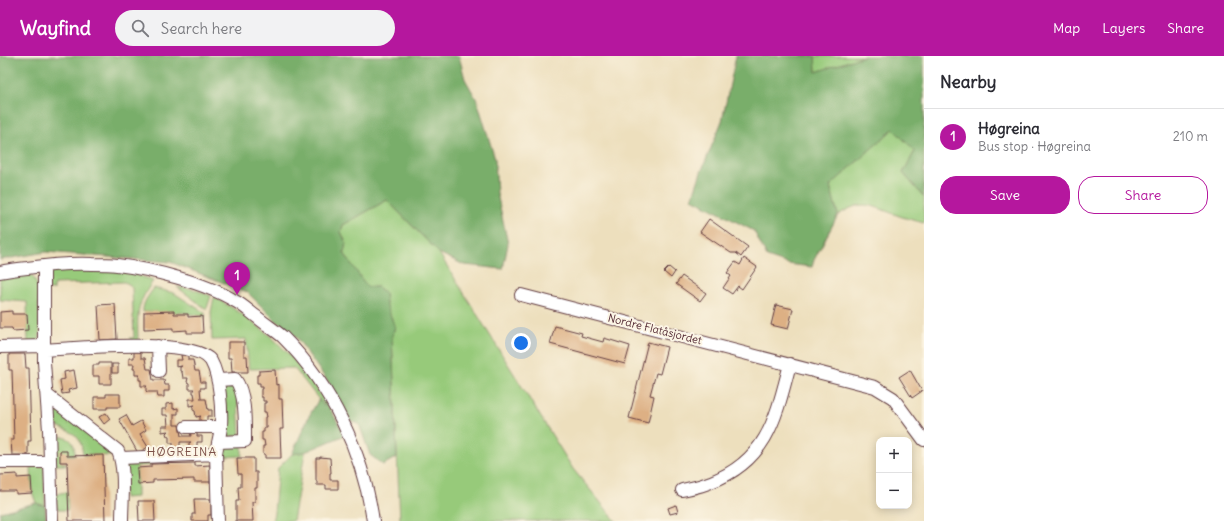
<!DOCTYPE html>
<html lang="en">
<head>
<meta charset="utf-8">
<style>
	:root { --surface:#fff; --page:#f2f2f3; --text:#2b2b33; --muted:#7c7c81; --line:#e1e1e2; --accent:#b5179e }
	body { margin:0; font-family:Delius,sans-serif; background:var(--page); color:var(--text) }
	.controls { position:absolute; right:12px; bottom:12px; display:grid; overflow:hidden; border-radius:8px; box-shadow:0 2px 10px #0003 }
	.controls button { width:36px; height:36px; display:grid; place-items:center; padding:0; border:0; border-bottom:1px solid var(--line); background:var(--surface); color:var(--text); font:20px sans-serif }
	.you { position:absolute; left:521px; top:287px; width:14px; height:14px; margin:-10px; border:3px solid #fff; border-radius:50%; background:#1a73e8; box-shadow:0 0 0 6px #1a73e833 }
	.badge { display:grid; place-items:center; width:26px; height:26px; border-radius:50%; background:var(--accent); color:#fff; font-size:13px; font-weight:700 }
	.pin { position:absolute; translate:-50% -33px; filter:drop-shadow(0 1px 2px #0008) }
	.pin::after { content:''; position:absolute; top:21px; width:14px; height:12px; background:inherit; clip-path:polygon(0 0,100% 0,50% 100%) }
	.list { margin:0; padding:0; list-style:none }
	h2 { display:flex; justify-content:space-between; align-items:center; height:52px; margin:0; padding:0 16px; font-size:17px }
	h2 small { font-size:13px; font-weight:400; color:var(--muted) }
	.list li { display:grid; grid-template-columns:26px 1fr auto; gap:12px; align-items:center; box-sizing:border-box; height:56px; padding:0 16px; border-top:1px solid var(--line) }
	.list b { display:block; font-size:15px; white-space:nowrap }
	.list p { margin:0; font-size:13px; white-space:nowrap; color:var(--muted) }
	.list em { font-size:13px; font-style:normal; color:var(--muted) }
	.actions { display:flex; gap:8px; padding:12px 16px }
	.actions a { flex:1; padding:9px 0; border:1px solid var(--accent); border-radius:16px; text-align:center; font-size:14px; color:var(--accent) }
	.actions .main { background:var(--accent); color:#fff }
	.icon { flex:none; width:22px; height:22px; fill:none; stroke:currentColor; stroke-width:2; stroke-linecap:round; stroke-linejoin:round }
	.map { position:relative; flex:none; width:924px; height:465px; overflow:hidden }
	header { display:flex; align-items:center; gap:24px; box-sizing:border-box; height:56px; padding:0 20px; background:var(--accent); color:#fff }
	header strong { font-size:19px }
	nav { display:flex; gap:22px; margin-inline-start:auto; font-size:14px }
	.search { width:280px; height:36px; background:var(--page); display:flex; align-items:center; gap:10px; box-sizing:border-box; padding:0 14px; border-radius:22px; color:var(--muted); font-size:15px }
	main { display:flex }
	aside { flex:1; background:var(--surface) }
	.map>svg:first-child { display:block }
	.green { fill:#97ca7a; stroke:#707452 }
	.forest { fill:#79ae6a; stroke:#62664a }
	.building { fill:#ddb084 }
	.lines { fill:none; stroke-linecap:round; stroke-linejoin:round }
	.minor-casing { stroke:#623c41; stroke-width:14 }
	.minor { stroke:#fff; stroke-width:12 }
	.labels { text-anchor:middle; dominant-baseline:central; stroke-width:4; stroke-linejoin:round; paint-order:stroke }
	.street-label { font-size:11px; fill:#4a1f2b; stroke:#fcf5e5 }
	.neighbourhood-label { font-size:12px; letter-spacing:1px; fill:#7d524a; stroke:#fcf5e5 }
</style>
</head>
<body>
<header>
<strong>Wayfind</strong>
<div class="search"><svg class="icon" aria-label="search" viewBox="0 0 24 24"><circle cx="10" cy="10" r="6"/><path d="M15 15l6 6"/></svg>Search here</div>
<nav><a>Map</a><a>Layers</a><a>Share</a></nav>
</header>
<main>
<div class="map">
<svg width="924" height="465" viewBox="0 0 924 465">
	<rect width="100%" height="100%" fill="#fcf5e5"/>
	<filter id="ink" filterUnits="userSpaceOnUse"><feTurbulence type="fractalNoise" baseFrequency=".025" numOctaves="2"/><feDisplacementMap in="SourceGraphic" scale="8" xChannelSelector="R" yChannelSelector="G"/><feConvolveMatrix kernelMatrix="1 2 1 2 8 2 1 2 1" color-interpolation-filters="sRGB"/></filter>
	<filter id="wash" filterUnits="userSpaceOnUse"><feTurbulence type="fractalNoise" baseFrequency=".012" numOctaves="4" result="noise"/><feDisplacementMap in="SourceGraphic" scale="16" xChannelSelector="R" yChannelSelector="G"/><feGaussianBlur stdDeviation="0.9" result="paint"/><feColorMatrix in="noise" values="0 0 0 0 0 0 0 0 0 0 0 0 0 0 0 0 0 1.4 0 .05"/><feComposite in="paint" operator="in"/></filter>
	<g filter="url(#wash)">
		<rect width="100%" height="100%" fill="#eddfbd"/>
		<!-- green -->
		<path class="green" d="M 815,0 L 864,0 L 816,16 Z
			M 893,73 L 915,95 L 903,117 L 924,141 L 924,167 C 914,164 903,162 894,158 C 869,149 863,143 838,159 L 830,130 Z
			M 387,144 L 439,197 L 573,413 L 616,465 L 400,465 L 392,280 L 395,271 L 386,248 L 385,237 L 378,231 L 367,232 L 344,197 L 346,187 L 341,176 L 343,169 Z
			M 61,213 L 115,213 L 132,217 L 153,225 C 137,248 137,256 138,284 L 135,288 L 129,282 L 134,282 L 132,232 L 129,228 L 124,226 L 54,228 L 54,234 L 49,234 L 49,218 L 52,216 Z
			M 21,218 L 31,219 L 35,224 L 38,232 L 40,282 L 37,286 L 28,289 L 27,246 L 0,244 L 0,222 Z
			M 177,231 L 193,233 L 211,240 L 207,252 L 205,252 Z
			M 154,232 L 174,237 L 205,257 L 205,261 L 185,257 L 143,256 C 142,247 149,239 154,232 Z
			M 214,241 C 265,270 294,298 326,346 L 324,350 L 294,312 L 249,313 L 246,283 L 212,284 L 211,256 Z
			M 234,327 L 237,331 L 240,379 L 224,382 L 222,328 Z
			M 54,352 L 57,352 L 117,400 L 83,399 C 80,373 70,379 53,367 L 51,355 Z
			M 56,379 C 71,383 74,383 75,399 L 67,399 L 67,396 L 61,397 L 62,407 L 67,407 L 67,409 L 54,409 L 54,380 Z
			M 222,389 L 242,389 L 242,400 L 222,401 Z
			M 305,396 L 293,465 L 272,465 L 274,457 L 278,412 L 292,398 Z
			M 152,403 L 152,409 L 137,410 L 137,441 L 124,442 L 124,404 Z
			M 31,410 L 44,410 L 45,450 L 36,447 L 32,436 Z
			M 68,436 L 68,454 L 59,454 L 57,452 L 55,440 L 60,437 Z"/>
		<!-- forest -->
		<path class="forest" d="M 0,0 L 459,0 L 465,23 L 477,44 L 495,103 L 497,137 L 508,188 L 503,213 L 464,209 L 439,197 L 387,144 L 343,169 L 341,176 L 346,187 L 344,197 L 367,231 L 378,231 L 385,237 L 386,248 L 395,271 L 392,280 L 397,401 L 383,409 L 370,399 L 359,368 L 348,364 L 330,329 L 297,282 L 274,263 L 247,236 L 170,206 L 46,196 L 0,204 Z
			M 736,0 L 815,0 L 816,16 L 864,0 L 924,0 L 924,141 L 903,117 L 915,95 L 893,73 L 830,130 L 838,159 L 814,204 L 812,211 L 788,208 L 767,201 L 754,175 L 692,143 L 701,116 L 722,65 Z
			M 319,343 L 324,350 L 326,346 L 345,379 L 305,396 L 292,398 L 309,360 Z
			M 36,447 L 45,450 L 46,463 L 30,465 L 0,465 L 0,456 Z"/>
		<g id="blocks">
			<!-- building -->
			<path class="building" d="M 709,163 L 748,191 L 741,201 L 736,197 L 731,197 L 700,176 Z
				M 744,202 L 757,211 L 742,233 L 738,230 L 732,238 L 723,232 L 731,220 L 727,217 L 735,206 L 740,209 Z
				M 669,211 L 675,216 L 671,222 L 664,216 Z
				M 682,220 L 706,237 L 700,245 L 676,228 Z
				M 115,248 L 117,283 L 100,284 L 98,249 Z
				M 776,249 L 793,253 L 788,273 L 771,269 Z
				M 12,255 L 12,258 L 27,258 L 28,274 L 13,275 L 12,272 L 0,272 L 0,256 Z
				M 174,255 L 174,258 L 188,258 L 188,261 L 202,260 L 203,277 L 187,277 L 187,274 L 173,275 L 173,272 L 144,273 L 144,256 Z
				M 555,270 L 582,277 L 581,280 L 603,286 L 604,282 L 630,290 L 625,308 L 550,288 Z
				M 228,286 L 244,286 L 244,300 L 247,300 L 248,316 L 232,316 L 231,302 L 228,302 Z
				M 648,286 L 667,291 L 660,318 L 656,317 L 650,339 L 654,340 L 648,367 L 629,362 Z
				M 134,296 L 141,296 L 141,302 L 145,302 L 147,313 L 151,313 L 153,324 L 164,324 L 165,329 L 169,329 L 169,335 L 164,335 L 164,341 L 158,341 L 157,337 L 158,336 L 147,336 L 146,335 L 146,331 L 147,330 L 141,330 L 141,324 L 139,324 L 139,320 L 140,319 L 135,319 L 135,313 L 133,313 L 134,308 L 129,308 L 129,302 L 134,302 Z
				M 9,298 L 25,298 L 26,312 L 29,312 L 31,385 L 28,385 L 28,399 L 12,399 L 11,384 L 14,384 L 12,314 L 9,314 Z
				M 181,299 L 188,299 L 188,304 L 193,304 L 195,315 L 199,315 L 201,326 L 205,326 L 205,332 L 200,332 L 201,343 L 206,343 L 208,354 L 212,354 L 212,360 L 207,360 L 207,366 L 200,365 L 200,361 L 201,360 L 196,361 L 195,355 L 193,354 L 193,350 L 195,349 L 189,350 L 189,343 L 195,343 L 194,337 L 193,337 L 193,334 L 194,333 L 189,333 L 189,327 L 187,326 L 188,322 L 183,322 L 182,316 L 180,315 L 180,311 L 182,310 L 176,311 L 176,304 L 182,304 Z
				M 99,307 L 111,307 L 111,328 L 99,328 L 99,320 L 93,320 L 93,309 L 99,309 Z
				M 112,308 L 118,308 L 118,317 L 112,317 Z
				M 74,314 L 77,332 L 68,334 L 69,337 L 62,338 L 60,324 L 65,323 L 64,316 Z
				M 275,314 L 276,329 L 279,328 L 279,343 L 282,343 L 283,373 L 280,373 L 281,402 L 265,402 L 265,398 L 263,398 L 263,390 L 265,390 L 264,384 L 262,384 L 262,376 L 264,376 L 264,372 L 267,372 L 267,370 L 265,370 L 265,361 L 267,361 L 266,356 L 264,356 L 264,347 L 266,347 L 266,345 L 263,345 L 263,341 L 261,341 L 261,333 L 263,333 L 263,331 L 260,331 L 260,327 L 257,327 L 257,319 L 259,319 L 259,315 Z
				M 910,314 L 922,335 L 912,342 L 899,321 Z
				M 106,338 L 120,338 L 120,351 L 107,351 L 107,353 L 94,353 L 94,341 L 106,341 Z
				M 173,347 L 173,353 L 178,352 L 178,358 L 174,358 L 174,369 L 179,369 L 181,380 L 191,380 L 190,374 L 197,374 L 197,380 L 202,380 L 202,386 L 197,386 L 197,391 L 189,391 L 189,387 L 191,386 L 180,386 L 180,392 L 174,392 L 173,391 L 173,387 L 169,387 L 169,381 L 167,380 L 166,377 L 168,375 L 162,376 L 162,370 L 168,370 L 167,359 L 162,359 L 162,353 L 166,353 L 166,348 Z
				M 106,357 L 110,363 L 104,368 L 99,361 Z
				M 126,359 L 132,370 L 141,365 L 146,374 L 140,378 L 148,391 L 138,397 L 119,363 Z
				M 60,395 L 67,395 L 67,400 L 103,399 L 105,465 L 69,465 L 67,406 L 60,406 Z
				M 320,401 L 330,402 L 331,417 L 330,417 L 330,424 L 338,424 L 338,433 L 326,433 L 326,429 L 317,429 L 317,425 L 316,425 L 316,402 L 320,402 Z
				M 237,402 L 254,402 L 254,416 L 257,416 L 257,432 L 255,432 L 255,446 L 252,446 L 253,465 L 236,465 L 236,445 L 239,445 L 238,431 L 241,431 L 241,418 L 238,418 Z
				M 195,407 L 195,410 L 210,409 L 210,426 L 194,426 L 194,423 L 153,424 L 153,427 L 138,428 L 137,412 L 151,411 L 151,408 Z
				M 17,418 L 17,422 L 31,421 L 32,437 L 16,438 L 16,435 L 0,435 L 0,419 Z
				M 194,443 L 211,443 L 211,459 L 208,459 L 208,465 L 192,465 L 192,458 L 195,458 Z
				M 138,445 L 154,445 L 155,465 L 139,465 Z
				M 676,449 L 678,456 L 670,458 L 668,452 Z"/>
		</g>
	</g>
	<g filter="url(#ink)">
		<use href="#blocks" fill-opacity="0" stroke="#623c41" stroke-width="1"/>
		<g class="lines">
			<defs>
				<path id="minor" d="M 44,210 L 44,306 L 49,374 L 52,465
					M 0,216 C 9,214 18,213 27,212 C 49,209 71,207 93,208 C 101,208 109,208 117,209 C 151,213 206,227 235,245 C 243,249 250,256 257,261 C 265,268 275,274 283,281 C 332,330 363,397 373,465
					M 521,239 L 875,331 L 893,342 L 924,384
					M 158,290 L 159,315
					M 0,291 L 44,290
					M 44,294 C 72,292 196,281 211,305 C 220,321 222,353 221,371 C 220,380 217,389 216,398 L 121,402
					M 47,339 L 118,395 C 126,416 122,443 122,465
					M 186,371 L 221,371
					M 218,386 L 245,385 C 245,367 246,337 235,323 L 219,324
					M 216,398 L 218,465
					M 0,406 L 50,406
					M 682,434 C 691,432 702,430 711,426 C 768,404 776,361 790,308"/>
			</defs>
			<!-- minor casing -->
			<use href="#minor" class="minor-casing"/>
			<!-- minor -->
			<use href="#minor" class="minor"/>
		</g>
	</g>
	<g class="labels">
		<!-- street labels -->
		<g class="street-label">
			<text transform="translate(655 273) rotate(14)">Nordre Flatåsjordet</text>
		</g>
		<!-- neighbourhood labels -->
		<g class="neighbourhood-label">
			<text x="182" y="395">HØGREINA</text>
		</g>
	</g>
</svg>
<div class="controls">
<button>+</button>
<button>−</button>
</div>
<div class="you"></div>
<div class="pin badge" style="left:237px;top:239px">1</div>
</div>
<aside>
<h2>Nearby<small></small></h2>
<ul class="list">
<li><span class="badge">1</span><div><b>Høgreina</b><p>Bus stop · Høgreina</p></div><em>210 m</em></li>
</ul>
<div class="actions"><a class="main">Save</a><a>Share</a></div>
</aside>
</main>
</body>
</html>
